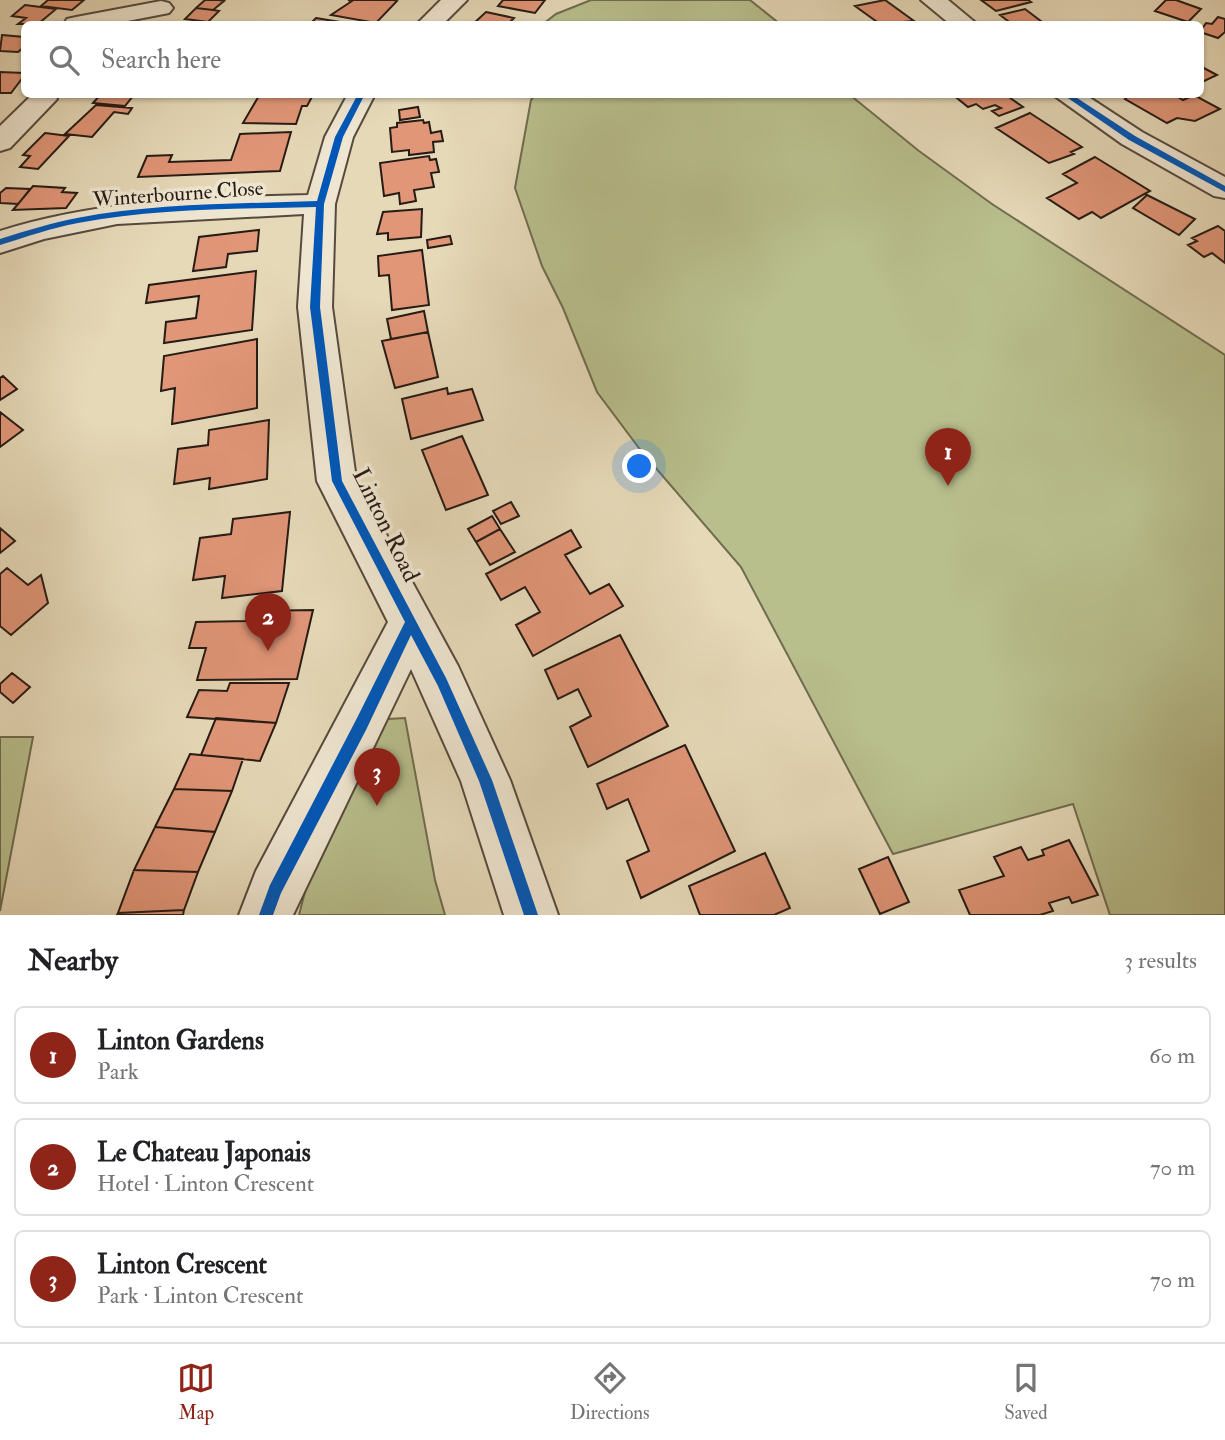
<!DOCTYPE html>
<html lang="en">
<head>
<meta charset="utf-8">
<style>
	:root { --surface:#fff; --page:#f6f6f6; --text:#202124; --muted:#757577; --line:#e0e0e0; --accent:#8f2418 }
	body { margin:0; font-family:"IM FELL Double Pica",serif; background:var(--page); color:var(--text) }
	.you { position:absolute; left:640px; top:467px; width:24px; height:24px; margin:-18px; border:5px solid #fff; border-radius:50%; background:#1a73e8; box-shadow:0 0 0 10px #1a73e833 }
	.badge { display:grid; place-items:center; width:46px; height:46px; border-radius:50%; background:var(--accent); color:#fff; font-size:23px; font-weight:700 }
	.pin { position:absolute; translate:-50% -58px; filter:drop-shadow(0 2px 4px #0008) }
	.pin::after { content:''; position:absolute; top:37px; width:24px; height:21px; background:inherit; clip-path:polygon(0 0,100% 0,50% 100%) }
	.list { margin:0; padding:0; list-style:none }
	h2 { display:flex; justify-content:space-between; align-items:center; height:91px; margin:0; padding:0 28px; font-size:30px }
	h2 small { font-size:23px; font-weight:400; color:var(--muted) }
	.list li { display:grid; grid-template-columns:46px 1fr auto; gap:21px; align-items:center; box-sizing:border-box; height:98px; margin:0 14px 14px; padding:0 14px; border:2px solid var(--line); border-radius:10px }
	.list b { display:block; font-size:26px; white-space:nowrap }
	.list p { margin:0; font-size:23px; white-space:nowrap; color:var(--muted) }
	.list em { font-size:23px; font-style:normal; color:var(--muted) }
	.icon { flex:none; width:38px; height:38px; fill:none; stroke:currentColor; stroke-width:2; stroke-linecap:round; stroke-linejoin:round }
	.map { position:relative; flex:none; width:1225px; height:915px; overflow:hidden }
	.search { position:absolute; background:var(--surface); box-shadow:0 2px 5px #0004; left:21px; right:21px; top:21px; height:77px; display:flex; align-items:center; gap:18px; box-sizing:border-box; padding:0 24px; border-radius:10px; color:var(--muted); font-size:26px }
	.sheet { height:427px; background:var(--surface) }
	nav { display:flex; justify-content:space-around; align-items:center; box-sizing:border-box; height:98px; border-top:2px solid var(--line); background:var(--surface); font-size:19px; color:var(--muted) }
	nav a { display:grid; justify-items:center; gap:4px }
	nav .on { color:var(--accent) }
	.map>svg:first-child { display:block }
	.green { fill:#b8be8c; stroke:#6f6c50; stroke-width:2 }
	.building { fill:#e19678; stroke:#261b15; stroke-width:2 }
	.lines { fill:none; stroke-linecap:round; stroke-linejoin:round }
	.minor-casing { stroke:#564a3e; stroke-width:4 }
	.minor { fill:#efe6d1; fill-rule:evenodd }
	.cycleway-casing { stroke:#efe6d1; stroke-width:5 }
	.cycleway { fill:#0057b8; fill-rule:evenodd }
	.labels { text-anchor:middle; dominant-baseline:central; stroke-width:7; stroke-linejoin:round; paint-order:stroke }
	.far-street-label { font-size:21px; fill:#261b15; stroke:#efe6d1 }
	.street-label { font-size:24px; fill:#261b15; stroke:#efe6d1 }
</style>
</head>
<body>
<div class="map">
<svg width="1225" height="915" viewBox="0 0 1225 915">
	<rect width="100%" height="100%" fill="#e6d9b8"/>
	<filter id="stains"><feTurbulence type="fractalNoise" baseFrequency=".00286" numOctaves="4"/><feColorMatrix values="0 0 0 0 .2 0 0 0 0 .09 0 0 0 0 .02 0 0 0 .5 -.17"/></filter>
	<radialGradient id="worn" r=".72"><stop offset=".6" stop-color="#630" stop-opacity="0"/><stop offset="1" stop-color="#630" stop-opacity=".3"/></radialGradient>
	<!-- green -->
	<path class="green" d="M 591,0 L 750,0 L 780,24 L 543,24 L 556,14 Z
		M 536,94 L 850,95 L 919,151 L 992,204 L 1225,355 L 1225,915 L 1110,915 L 1073,804 L 893,854 L 741,567 L 642,452 L 597,392 L 563,308 L 542,266 L 515,188 L 531,100 Z
		M 405,718 L 435,880 L 445,915 L 299,915 L 314,857 L 352,754 L 387,719 Z
		M 0,737 L 33,737 L 0,911 Z"/>
	<!-- building -->
	<path class="building" d="M 48,0 L 84,0 L 72,10 L 41,6 Z
		M 205,0 L 219,0 L 224,1 L 213,10 L 196,8 Z
		M 348,0 L 394,0 L 397,1 L 376,23 L 331,15 L 352,1 Z
		M 503,0 L 545,0 L 535,13 L 498,6 Z
		M 885,0 L 914,21 L 880,24 L 855,6 Z
		M 981,0 L 1028,0 L 1031,2 L 996,11 Z
		M 1166,0 L 1176,0 L 1201,9 L 1188,22 L 1155,11 Z
		M 25,5 L 56,9 L 38,24 L 18,24 L 26,18 L 12,16 Z
		M 196,8 L 213,10 L 219,11 L 208,22 L 185,19 Z
		M 1025,9 L 1042,22 L 1012,24 L 1000,15 Z
		M 486,12 L 514,18 L 508,24 L 473,24 Z
		M 1218,17 L 1225,19 L 1225,32 L 1218,38 L 1200,32 L 1206,23 L 1212,24 Z
		M 316,18 L 352,24 L 310,24 Z
		M 2,35 L 24,37 L 24,47 L 18,52 L 0,51 Z
		M 1200,66 L 1217,75 L 1202,82 Z
		M 0,72 L 24,73 L 24,76 L 11,93 L 0,93 Z
		M 101,94 L 125,94 L 133,96 L 125,106 L 93,103 Z
		M 260,94 L 313,94 L 313,95 L 307,106 L 302,106 L 296,124 L 243,123 Z
		M 961,94 L 1008,94 L 1006,95 L 1023,107 L 999,116 L 992,111 L 1001,108 L 995,105 L 983,109 L 976,104 L 968,107 L 957,98 L 963,96 Z
		M 1130,94 L 1173,94 L 1183,100 L 1194,95 L 1220,109 L 1195,121 L 1177,118 L 1167,123 L 1125,99 Z
		M 96,105 L 132,108 L 128,114 L 114,112 L 92,137 L 65,134 Z
		M 418,107 L 420,117 L 400,120 L 399,110 Z
		M 1030,113 L 1082,147 L 1071,152 L 1074,154 L 1049,163 L 996,128 Z
		M 423,120 L 424,123 L 429,122 L 431,133 L 441,131 L 443,141 L 433,142 L 434,152 L 409,155 L 409,150 L 392,152 L 390,128 L 397,127 L 397,123 Z
		M 291,132 L 280,171 L 138,177 L 147,156 L 172,155 L 169,162 L 231,160 L 240,134 Z
		M 45,133 L 69,136 L 38,169 L 20,167 L 30,156 L 23,155 Z
		M 429,156 L 430,160 L 436,159 L 439,172 L 431,173 L 434,187 L 414,190 L 416,201 L 400,204 L 399,193 L 384,196 L 380,163 Z
		M 1095,157 L 1150,191 L 1101,218 L 1092,212 L 1079,219 L 1047,198 L 1077,183 L 1063,174 Z
		M 33,186 L 65,188 L 62,192 L 77,193 L 66,208 L 13,210 Z
		M 6,188 L 30,189 L 18,204 L 0,203 L 0,193 Z
		M 1147,195 L 1195,219 L 1179,235 L 1133,208 Z
		M 422,209 L 421,237 L 388,240 L 388,233 L 377,234 L 383,212 Z
		M 1218,226 L 1225,231 L 1225,263 L 1212,253 L 1204,257 L 1188,245 L 1197,241 L 1192,238 Z
		M 259,230 L 257,251 L 228,254 L 226,267 L 193,271 L 199,237 Z
		M 450,236 L 452,244 L 428,248 L 427,240 Z
		M 422,250 L 429,305 L 392,310 L 389,275 L 379,276 L 378,256 Z
		M 256,271 L 252,330 L 164,343 L 166,322 L 196,318 L 199,296 L 146,303 L 149,285 Z
		M 424,311 L 428,332 L 391,339 L 387,319 Z
		M 428,332 L 438,377 L 395,388 L 382,341 Z
		M 257,339 L 257,408 L 172,424 L 175,388 L 161,391 L 164,356 Z
		M 3,376 L 17,389 L 0,400 L 0,378 Z
		M 447,388 L 448,394 L 472,389 L 483,420 L 411,439 L 402,399 Z
		M 0,412 L 23,430 L 0,447 Z
		M 269,420 L 267,479 L 209,489 L 210,478 L 174,484 L 178,449 L 208,445 L 209,430 Z
		M 462,436 L 488,495 L 446,510 L 422,450 Z
		M 511,502 L 519,516 L 501,524 L 493,511 Z
		M 290,512 L 282,591 L 222,598 L 225,576 L 193,580 L 200,538 L 231,534 L 233,519 Z
		M 492,516 L 500,529 L 476,542 L 468,529 Z
		M 0,528 L 15,541 L 0,553 Z
		M 500,529 L 515,552 L 490,565 L 476,542 Z
		M 571,530 L 581,547 L 565,555 L 590,594 L 609,584 L 623,606 L 533,656 L 516,625 L 540,612 L 525,587 L 501,600 L 486,574 Z
		M 7,568 L 28,585 L 41,575 L 48,603 L 11,635 L 0,626 L 0,574 Z
		M 313,610 L 297,679 L 197,680 L 206,648 L 189,648 L 196,622 L 246,621 L 249,611 Z
		M 620,635 L 668,726 L 588,767 L 570,727 L 591,716 L 578,689 L 558,699 L 545,670 Z
		M 12,673 L 30,687 L 13,703 L 0,692 L 0,684 Z
		M 230,683 L 289,683 L 276,723 L 187,717 L 199,690 L 227,691 Z
		M 216,718 L 276,723 L 260,761 L 201,755 Z
		M 685,745 L 735,851 L 641,898 L 627,861 L 649,851 L 628,799 L 607,809 L 597,784 Z
		M 190,754 L 243,759 L 232,791 L 174,789 Z
		M 174,789 L 232,791 L 215,832 L 155,827 Z
		M 155,827 L 215,832 L 198,872 L 134,870 Z
		M 1069,840 L 1098,895 L 1072,903 L 1069,897 L 1049,903 L 1053,911 L 1040,915 L 970,915 L 959,890 L 1004,876 L 994,857 L 1021,847 L 1028,860 L 1044,855 L 1042,850 Z
		M 765,853 L 790,908 L 774,915 L 700,915 L 689,886 Z
		M 888,857 L 909,902 L 880,914 L 859,869 Z
		M 134,870 L 198,872 L 184,910 L 118,913 Z
		M 184,910 L 183,915 L 117,915 L 118,913 Z"/>
	<g class="lines">
		<defs>
			<path id="minor" d="M 441,0 L 467,0 L 443,24 L 417,24 Z
				M 921,0 L 948,0 L 977,24 L 950,24 Z
				M 161,1 L 169,3 L 173,8 L 169,13 L 112,24 L 64,24 L 67,19 L 76,17 Z
				M 33,94 L 54,94 L 57,99 L 10,148 L 0,151 L 0,126 Z
				M 348,94 L 375,94 L 353,137 L 335,204 L 332,307 L 356,479 L 458,666 L 510,780 L 558,915 L 504,915 L 461,781 L 411,669 L 293,915 L 239,915 L 256,871 L 388,622 L 317,481 L 298,307 L 304,214 L 117,224 L 44,239 L 0,253 L 0,231 C 101,199 203,198 308,195 L 325,137 Z
				M 1052,94 L 1084,94 L 1142,132 L 1225,177 L 1225,198 L 1214,196 L 1122,144 Z"/>
		</defs>
		<!-- minor casing -->
		<use href="#minor" class="minor-casing"/>
		<!-- minor -->
		<use href="#minor" class="minor"/>
		<defs>
			<path id="cycleway" d="M 358,94 L 365,94 L 343,137 L 324,204 L 320,307 L 342,481 L 446,678 L 492,780 L 538,915 L 524,915 L 479,781 L 438,686 L 411,635 L 366,730 L 281,893 L 273,915 L 259,915 L 270,885 L 356,720 L 405,622 L 332,481 L 310,307 L 316,207 C 237,209 156,208 78,223 C 51,228 26,237 0,245 L 0,239 C 25,231 51,223 77,218 C 156,203 237,204 317,201 L 335,137 Z
				M 1062,94 L 1071,94 L 1135,136 L 1225,186 L 1225,192 L 1129,140 Z"/>
		</defs>
		<!-- cycleway casing -->
		<use href="#cycleway" class="cycleway-casing"/>
		<!-- cycleway -->
		<use href="#cycleway" class="cycleway"/>
	</g>
	<g class="labels">
		<!-- far-street labels -->
		<g class="far-street-label">
			<text transform="translate(178 194) rotate(-4)">Winterbourne Close</text>
		</g>
		<!-- street labels -->
		<g class="street-label">
			<text transform="translate(386 525) rotate(64)">Linton Road</text>
		</g>
	</g>
	<rect width="100%" height="100%" filter="url(#stains)"/>
	<rect width="100%" height="100%" fill="url(#worn)"/>
</svg>
<div class="you"></div>
<div class="pin badge" style="left:948px;top:486px">1</div>
<div class="pin badge" style="left:268px;top:651px">2</div>
<div class="pin badge" style="left:377px;top:806px">3</div>
<div class="search"><svg class="icon" aria-label="search" viewBox="0 0 24 24"><circle cx="10" cy="10" r="6"/><path d="M15 15l6 6"/></svg>Search here</div>
</div>
<section class="sheet">
<h2>Nearby<small>3 results</small></h2>
<ul class="list">
<li><span class="badge">1</span><div><b>Linton Gardens</b><p>Park</p></div><em>60 m</em></li>
<li><span class="badge">2</span><div><b>Le Chateau Japonais</b><p>Hotel · Linton Crescent</p></div><em>70 m</em></li>
<li><span class="badge">3</span><div><b>Linton Crescent</b><p>Park · Linton Crescent</p></div><em>70 m</em></li>
</ul>
</section>
<nav>
<a class="on"><svg class="icon" aria-label="map" viewBox="0 0 24 24"><path d="M3 6l6-2 6 2 6-2v14l-6 2-6-2-6 2zM9 4v14M15 6v14"/></svg>Map</a>
<a><svg class="icon" aria-label="directions" viewBox="0 0 24 24"><path d="M12 3l9 9-9 9-9-9zM9 14v-3h6M13 9l2 2-2 2"/></svg>Directions</a>
<a><svg class="icon" aria-label="saved" viewBox="0 0 24 24"><path d="M7 4h10v16l-5-4-5 4z"/></svg>Saved</a>
</nav>
</body>
</html>
